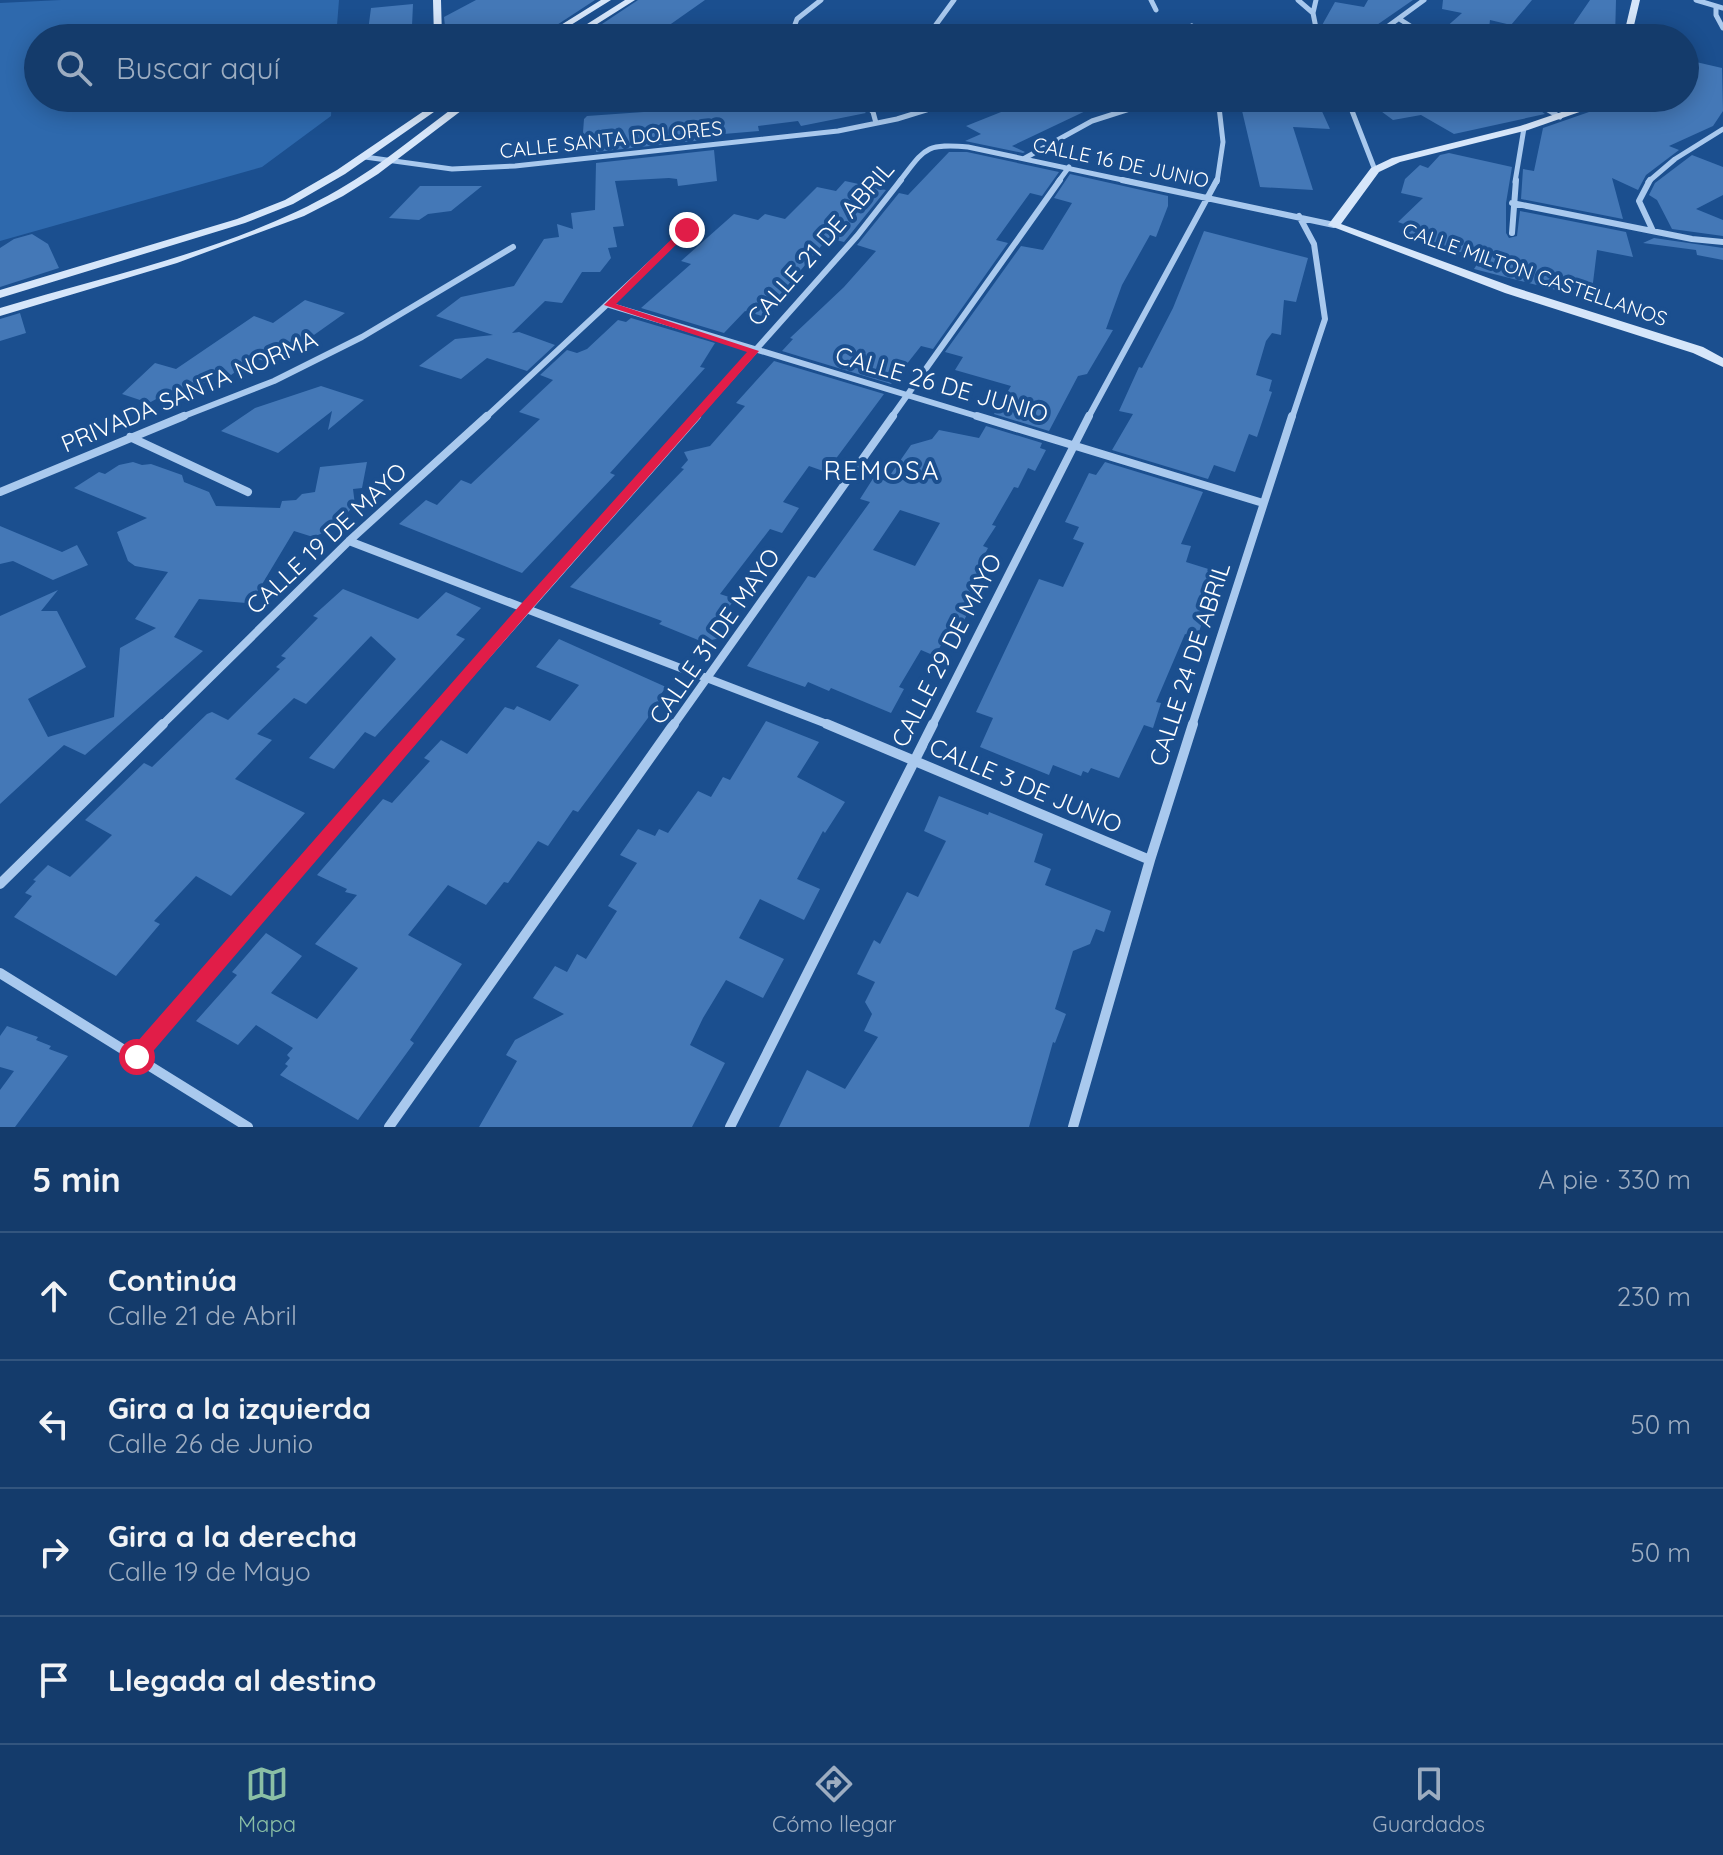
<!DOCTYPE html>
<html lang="es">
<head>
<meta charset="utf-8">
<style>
	:root { --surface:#143b6b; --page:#214673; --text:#f1f3f6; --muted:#9dadc1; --line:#33557e; --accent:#8abfa5 }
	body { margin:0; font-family:Quicksand,sans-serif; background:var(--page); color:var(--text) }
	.stop { position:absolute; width:24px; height:24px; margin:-18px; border:6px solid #e11d48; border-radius:50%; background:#fff }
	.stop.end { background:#e11d48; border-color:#fff; box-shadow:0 2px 8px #0008 }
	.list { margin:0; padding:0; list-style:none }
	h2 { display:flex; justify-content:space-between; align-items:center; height:104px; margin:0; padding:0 32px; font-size:34px }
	h2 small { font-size:26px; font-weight:400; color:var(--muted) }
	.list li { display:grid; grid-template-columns:52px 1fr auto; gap:24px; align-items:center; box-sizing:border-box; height:128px; padding:0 32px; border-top:2px solid var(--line) }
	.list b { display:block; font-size:30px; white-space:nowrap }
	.list p { margin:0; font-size:26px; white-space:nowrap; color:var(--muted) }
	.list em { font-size:26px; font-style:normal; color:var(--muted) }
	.icon { flex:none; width:44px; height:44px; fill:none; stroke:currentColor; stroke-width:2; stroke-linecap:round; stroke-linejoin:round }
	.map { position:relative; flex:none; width:1723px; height:1127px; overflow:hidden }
	.search { position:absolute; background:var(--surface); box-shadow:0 4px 20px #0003; left:24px; right:24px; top:24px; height:88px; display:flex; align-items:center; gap:20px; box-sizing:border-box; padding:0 28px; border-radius:44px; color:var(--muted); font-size:30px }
	.sheet { height:616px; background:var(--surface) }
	nav { display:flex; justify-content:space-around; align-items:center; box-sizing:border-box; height:112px; border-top:2px solid var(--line); background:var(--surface); font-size:22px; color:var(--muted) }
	nav a { display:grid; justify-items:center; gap:4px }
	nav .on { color:var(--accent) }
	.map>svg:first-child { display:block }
	.green { fill:#2e69ad }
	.building { fill:#4478b7; fill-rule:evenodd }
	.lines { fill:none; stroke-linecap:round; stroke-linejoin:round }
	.street-far3 { stroke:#a9c9ee; stroke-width:5 }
	.street-far2 { stroke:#a9c9ee; stroke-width:6 }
	.street-far1 { stroke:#a9c9ee; stroke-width:8 }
	.street { stroke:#a9c9ee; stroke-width:10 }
	.secondary { fill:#d6e6fa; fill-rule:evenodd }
	.route { fill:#e11d48 }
	.labels { text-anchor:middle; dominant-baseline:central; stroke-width:8; stroke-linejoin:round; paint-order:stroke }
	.far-street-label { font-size:20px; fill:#fff; stroke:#1b4f8f }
	.street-label { font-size:24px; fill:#fff; stroke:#1b4f8f }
	.neighbourhood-label { font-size:26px; letter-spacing:2px; fill:#fff; stroke:#1b4f8f }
</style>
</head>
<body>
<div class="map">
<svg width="1723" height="1127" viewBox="0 0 1723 1127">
	<rect width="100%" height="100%" fill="#1b4f8f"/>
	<!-- green -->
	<path class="green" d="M 61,0 L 339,0 L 336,38 L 38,38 L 38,98 L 332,98 L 331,116 L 262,167 L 0,241 L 0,3 Z"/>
	<!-- building -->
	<path class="building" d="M 476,0 L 595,0 L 537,38 L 495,38 L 445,26 L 444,17 Z
		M 638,0 L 705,0 L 651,38 L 581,38 Z
		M 1368,0 L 1413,0 L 1358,38 L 1330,34 L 1334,27 L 1321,27 L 1335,2 L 1364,7 Z
		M 1443,0 L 1532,0 L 1511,25 L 1490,20 L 1488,38 L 1434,38 L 1462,13 L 1442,9 Z
		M 1590,0 L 1616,0 L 1615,38 L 1564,38 Z
		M 413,4 L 412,26 L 406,26 L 407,30 L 376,34 L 376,31 L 368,31 L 371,8 Z
		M 1696,62 L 1722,68 L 1723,111 L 1713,126 L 1669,146 L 1679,150 L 1646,175 L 1638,190 L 1612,178 L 1623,219 L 1521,199 L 1523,169 L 1534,171 L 1543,128 L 1589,112 L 1603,98 L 1685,98 L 1685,76 Z
		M 1036,98 L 1113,98 L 1012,146 L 1025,152 L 1023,153 L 965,141 L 981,134 L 966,126 Z
		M 1239,98 L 1267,98 L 1269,104 L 1320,107 L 1330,129 L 1293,127 L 1313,190 L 1260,187 Z
		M 1392,98 L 1523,98 L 1545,114 L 1454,134 L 1421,115 L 1393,120 L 1374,106 Z
		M 1539,98 L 1585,98 L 1559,110 Z
		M 814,100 L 860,107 L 866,113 L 801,126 L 798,121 L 758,126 L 759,131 L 712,135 L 712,139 L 596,152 L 597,143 L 582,146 L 584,119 L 587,116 Z
		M 714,150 L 717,181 L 678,186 L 677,179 L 669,178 L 615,181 L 624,226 L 613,227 L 617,247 L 608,248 L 611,258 L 600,272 L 582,272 L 562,303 L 545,301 L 512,333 L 519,332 L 555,345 L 527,371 L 487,358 L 461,379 L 419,366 L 455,339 L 493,335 L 436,316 L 461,297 L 514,286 L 544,239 L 559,237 L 557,224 L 573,229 L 571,213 L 595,210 L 596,163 Z
		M 949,152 L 967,152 L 1059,172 L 1042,196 L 1030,193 L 996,240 L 1008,243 L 933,349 L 921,346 L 891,384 L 782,351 L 793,339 L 790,338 L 844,287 L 876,251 L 857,245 L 899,193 L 908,195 Z
		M 1449,153 L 1512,167 L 1506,203 L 1506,233 L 1509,238 L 1517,236 L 1520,211 L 1626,232 L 1633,257 L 1597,250 L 1591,299 L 1474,269 L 1481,258 L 1405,236 L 1415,228 L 1398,222 L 1423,198 L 1401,193 L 1405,179 L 1420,165 L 1428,168 L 1440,155 Z
		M 1692,155 L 1723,167 L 1723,195 L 1696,209 L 1723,220 L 1723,236 L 1672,229 L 1657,200 L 1649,195 L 1655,183 Z
		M 1070,174 L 1168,196 L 1168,206 L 1156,237 L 1150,235 L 1122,285 L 1106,329 L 1113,330 L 1087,374 L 1078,376 L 1049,431 L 994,414 L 1011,386 L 955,370 L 963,357 L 945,352 L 1021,246 L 1043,250 L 1072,203 L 1054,198 Z
		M 845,181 L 886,190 L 844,242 L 828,238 L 762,316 L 745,311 L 724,333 L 641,308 L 691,264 L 681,261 L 734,214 L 758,220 L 765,214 L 785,219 L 817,187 L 836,191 Z
		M 420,186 L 482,186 L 451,211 L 428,214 L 419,220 L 389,218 Z
		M 1204,231 L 1308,258 L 1296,302 L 1284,300 L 1281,335 L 1272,333 L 1266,341 L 1256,375 L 1272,380 L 1269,391 L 1272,392 L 1257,437 L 1249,434 L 1235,472 L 1214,465 L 1208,479 L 1112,450 L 1133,414 L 1119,411 L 1139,367 L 1142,368 L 1173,308 Z
		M 32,234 L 48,244 L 59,268 L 0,287 L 0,248 L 14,239 Z
		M 1654,238 L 1723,248 L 1723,260 L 1697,255 L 1696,250 L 1643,243 Z
		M 305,300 L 345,313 L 273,364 L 255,358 L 231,375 L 221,371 L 178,402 L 158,398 L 149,403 L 122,394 L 155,363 L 176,369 L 254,316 L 273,323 Z
		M 20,313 L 26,333 L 0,341 L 0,319 Z
		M 631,318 L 715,343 L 700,367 L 705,368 L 610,473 L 615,475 L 522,573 L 399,524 L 426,500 L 437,505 L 461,480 L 471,484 L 540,419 L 519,412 L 553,380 L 540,375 L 567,350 L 577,353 L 587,349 L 618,320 L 626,322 Z
		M 774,361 L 884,394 L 826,472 L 809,466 L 783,502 L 799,508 L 782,533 L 770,529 L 720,594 L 735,599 L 713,628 L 720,638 L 703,642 L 659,624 L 662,621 L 570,587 L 684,469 L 681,468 L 688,460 L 684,452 L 710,446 L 745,406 L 736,403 Z
		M 321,386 L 364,400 L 328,430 L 332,411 L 278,453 L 221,431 L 255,408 Z
		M 986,426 L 1042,443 L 1040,448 L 1046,450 L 1035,471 L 1028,468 L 1018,488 L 1014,487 L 992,525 L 996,526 L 983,546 L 988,548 L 977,569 L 989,572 L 959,630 L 951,627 L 935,656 L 921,650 L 899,687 L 904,689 L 891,713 L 831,688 L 829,691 L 808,682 L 805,687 L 747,666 L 808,576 L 815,578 L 870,502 L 860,499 L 874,477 L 886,481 L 911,445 L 932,439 L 939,430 L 979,438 ZM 900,510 L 940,523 L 915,566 L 873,550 Z
		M 133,462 L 142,465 L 151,464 L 182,475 L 184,482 L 209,492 L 216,506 L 280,508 L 282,501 L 296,500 L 302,494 L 315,492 L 320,467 L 367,462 L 362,488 L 353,489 L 355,505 L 330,530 L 313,537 L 294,531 L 255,596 L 250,595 L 246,603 L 199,599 L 174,637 L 203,651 L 85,755 L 64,745 L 0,804 L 0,616 L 58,590 L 41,611 L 57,611 L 86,667 L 28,699 L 48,737 L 114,717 L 120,648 L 156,628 L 135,619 L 168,572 L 135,566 L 128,561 L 117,532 L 147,518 L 74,488 L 99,472 L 105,474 L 119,465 Z
		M 1105,462 L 1203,492 L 1181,544 L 1191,546 L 1186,562 L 1218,572 L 1199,632 L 1193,630 L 1191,636 L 1185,634 L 1156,702 L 1161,703 L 1153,728 L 1144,725 L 1119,778 L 1091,768 L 1088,773 L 1083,771 L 1081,776 L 1053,765 L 1049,775 L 980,747 L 993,718 L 976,712 L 1039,579 L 1063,587 L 1084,543 L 1073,539 L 1079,527 L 1065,522 L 1089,473 L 1096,475 Z
		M 0,526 L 62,552 L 77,545 L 88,565 L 53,580 L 13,561 L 0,564 Z
		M 343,589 L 418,619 L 446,592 L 481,608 L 456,635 L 465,639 L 445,661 L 375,737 L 365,732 L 334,769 L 309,758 L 396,659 L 371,636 L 306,704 L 294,698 L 257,734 L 272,740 L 235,779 L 305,813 L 231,896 L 196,876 L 154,921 L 160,924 L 116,976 L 14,917 L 32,896 L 25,893 L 36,881 L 33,880 L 48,865 L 70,877 L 112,835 L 85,820 L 144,763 L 152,767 L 207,714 L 212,712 L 228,720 L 280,669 L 276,667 L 286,658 L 281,656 L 318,618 L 313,616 Z
		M 559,639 L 666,687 L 661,694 L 665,695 L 578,812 L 573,810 L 548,846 L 538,841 L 508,883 L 504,882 L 486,905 L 448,885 L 408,935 L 462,964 L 410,1040 L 414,1043 L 358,1120 L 280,1075 L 288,1066 L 285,1064 L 290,1058 L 287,1055 L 293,1048 L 256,1025 L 238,1045 L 196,1021 L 237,975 L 232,972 L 266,933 L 302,956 L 271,993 L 317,1019 L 358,968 L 315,944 L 357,895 L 345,892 L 347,889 L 317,875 L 383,799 L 392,803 L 430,761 L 424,758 L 441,740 L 467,754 L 505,707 L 514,710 L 517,706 L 550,721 L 579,685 L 536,667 Z
		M 766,721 L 819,742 L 797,777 L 845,802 L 825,833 L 823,831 L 797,879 L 820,889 L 804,920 L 760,899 L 739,938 L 784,959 L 763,998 L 726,980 L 703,1018 L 690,1045 L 725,1063 L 692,1127 L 479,1127 L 517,1061 L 506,1055 L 515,1040 L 564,1014 L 533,998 L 555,966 L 567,972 L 577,954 L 586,959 L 617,911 L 608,906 L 637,863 L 620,855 L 638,829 L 655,836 L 659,829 L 668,833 L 698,791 L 711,797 L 723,777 L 730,780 Z
		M 939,796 L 988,815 L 989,812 L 1043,834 L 1034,862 L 1051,869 L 1045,885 L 1111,911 L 1104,932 L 1096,929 L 1090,944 L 1073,951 L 1055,1009 L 1066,1014 L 1055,1043 L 1053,1042 L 1029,1127 L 779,1127 L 807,1070 L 845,1089 L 878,1037 L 864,1031 L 872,1014 L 865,1002 L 875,982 L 857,974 L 874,940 L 880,944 L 907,892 L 918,897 L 946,841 L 924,831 Z
		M 7,1026 L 38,1037 L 36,1040 L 51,1046 L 49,1049 L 68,1056 L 15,1127 L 0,1127 L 0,1090 L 14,1071 L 0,1067 L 0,1036 Z"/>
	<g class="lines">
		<!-- street-far3 -->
		<path class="street-far3" d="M 1151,0 L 1156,10
			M 1298,0 L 1313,13
			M 1316,0 L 1313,13 L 1318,38
			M 1696,0 L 1723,8
			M 1716,6 L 1716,15 L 1723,28
			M 1401,20 L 1429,38
			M 935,26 L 954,0
			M 1192,26 L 1210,38
			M 1145,34 L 1150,38
			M 790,38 L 797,19 L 821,0
			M 1372,38 L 1424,0
			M 859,98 L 873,112 L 876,123
			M 1347,98 L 1375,170
			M 1528,98 L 1560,117
			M 1351,106 L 1382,98
			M 365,157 L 452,169 L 515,166 L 838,131 L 897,119 L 965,98
			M 1025,158 L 1092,121 L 1164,98
			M 899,182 C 925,149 924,143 968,147 L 1132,182
			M 1058,182 L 1069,167
			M 1217,182 L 1223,142 L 1218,98
			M 1515,182 L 1524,128
			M 1648,182 L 1675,159 L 1723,129"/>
		<!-- street-far2 -->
		<path class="street-far2" d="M 1122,180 L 1334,225
			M 1650,180 L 1639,201 L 1653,231
			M 1512,203 L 1692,239 L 1723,242
			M 1512,233 L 1516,180
			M 609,305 L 983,418
			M 179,418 L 274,381 L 362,337 L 513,247
			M 485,418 L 687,230
			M 695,418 L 857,236 L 901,180
			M 891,418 L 1060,180
			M 1088,418 L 1217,180
			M 1292,418 L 1325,319 L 1314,244 L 1299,216"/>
		<!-- street-far1 -->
		<path class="street-far1" d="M 977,416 L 1263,503
			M 130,437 L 248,492
			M 0,492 L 184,416
			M 349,541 L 832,726
			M 161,726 L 349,541 L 487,416
			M 424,726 L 697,416
			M 673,726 L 893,416
			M 932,726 L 1089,416
			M 1192,726 L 1292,416"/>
		<!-- street -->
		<path class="street" d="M 827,724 L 1150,860
			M 0,884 L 163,724
			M 0,973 L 248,1127
			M 137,1057 L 426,724
			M 389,1127 L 674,724
			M 730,1127 L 933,724
			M 1073,1127 L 1150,860 L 1193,724"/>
		<!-- secondary -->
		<path class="secondary" d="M 433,0 L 441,0 L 442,38 L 434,38 Z
			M 601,0 L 611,0 L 550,38 L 540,38 Z
			M 625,0 L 635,0 L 575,38 L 565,38 Z
			M 1632,0 L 1640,0 L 1631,38 L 1623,38 Z
			M 443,98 L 454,98 L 345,174 L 293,204 L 245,223 L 0,298 L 0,290 L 237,219 L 285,200 L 337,170 Z
			M 467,98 L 478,98 L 378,174 L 343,196 L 304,216 L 177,263 L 0,316 L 0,308 C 113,274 235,249 338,190 C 384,164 424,128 467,98 Z
			M 1589,98 L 1600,98 L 1588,109 L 1528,130 L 1400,162 L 1379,172 L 1341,224 L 1513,287 L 1703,347 L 1723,358 L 1723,367 L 1693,353 L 1505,293 L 1328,225 L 1371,168 L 1392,158 L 1520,126 L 1582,105 Z"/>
	</g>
	<!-- route -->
	<path class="route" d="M 683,228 L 691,230 L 616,304 L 759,351 L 530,611 L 143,1063 L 137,1066 L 130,1063 L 128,1057 L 130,1050 L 521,604 L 747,352 L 604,305 Z"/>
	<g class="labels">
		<!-- far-street labels -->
		<g class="far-street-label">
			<text transform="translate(611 139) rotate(-6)">CALLE SANTA DOLORES</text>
			<text transform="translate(1121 162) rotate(12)">CALLE 16 DE JUNIO</text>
			<text transform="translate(1535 274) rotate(19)">CALLE MILTON CASTELLANOS</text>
		</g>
		<!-- street labels -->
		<g class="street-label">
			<text transform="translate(820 243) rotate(-49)">CALLE 21 DE ABRIL</text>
			<text transform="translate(942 384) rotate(16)">CALLE 26 DE JUNIO</text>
			<text transform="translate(189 391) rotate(-23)">PRIVADA SANTA NORMA</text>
			<text transform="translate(326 538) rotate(-43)">CALLE 19 DE MAYO</text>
			<text transform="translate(714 636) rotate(-55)">CALLE 31 DE MAYO</text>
			<text transform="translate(946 650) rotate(-63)">CALLE 29 DE MAYO</text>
			<text transform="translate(1189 664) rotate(-72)">CALLE 24 DE ABRIL</text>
			<text transform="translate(1026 785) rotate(23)">CALLE 3 DE JUNIO</text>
		</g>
		<!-- neighbourhood labels -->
		<g class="neighbourhood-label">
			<text x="882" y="470">REMOSA</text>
		</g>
	</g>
</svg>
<div class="stop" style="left:137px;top:1057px"></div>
<div class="stop end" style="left:687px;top:230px"></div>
<div class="search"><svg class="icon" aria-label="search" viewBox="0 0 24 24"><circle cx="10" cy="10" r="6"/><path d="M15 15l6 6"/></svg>Buscar aquí</div>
</div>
<section class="sheet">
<h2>5 min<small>A pie · 330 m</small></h2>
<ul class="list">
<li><svg class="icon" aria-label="ahead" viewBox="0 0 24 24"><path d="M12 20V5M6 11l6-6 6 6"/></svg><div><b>Continúa</b><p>Calle 21 de Abril</p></div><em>230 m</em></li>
<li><svg class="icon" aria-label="left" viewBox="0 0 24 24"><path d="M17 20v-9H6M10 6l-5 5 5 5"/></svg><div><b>Gira a la izquierda</b><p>Calle 26 de Junio</p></div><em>50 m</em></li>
<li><svg class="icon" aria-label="right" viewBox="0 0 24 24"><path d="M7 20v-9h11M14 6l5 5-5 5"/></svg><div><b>Gira a la derecha</b><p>Calle 19 de Mayo</p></div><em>50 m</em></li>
<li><svg class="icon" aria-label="arrive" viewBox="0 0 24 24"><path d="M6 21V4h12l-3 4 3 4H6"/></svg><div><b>Llegada al destino</b></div></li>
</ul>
</section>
<nav>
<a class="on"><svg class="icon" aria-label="map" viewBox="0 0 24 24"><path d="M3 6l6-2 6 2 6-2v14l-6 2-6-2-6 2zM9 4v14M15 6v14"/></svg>Mapa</a>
<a><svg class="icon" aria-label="directions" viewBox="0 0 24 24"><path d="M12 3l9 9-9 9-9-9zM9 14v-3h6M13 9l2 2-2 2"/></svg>Cómo llegar</a>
<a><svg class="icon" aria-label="saved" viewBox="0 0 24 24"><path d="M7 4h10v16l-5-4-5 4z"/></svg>Guardados</a>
</nav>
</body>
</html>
